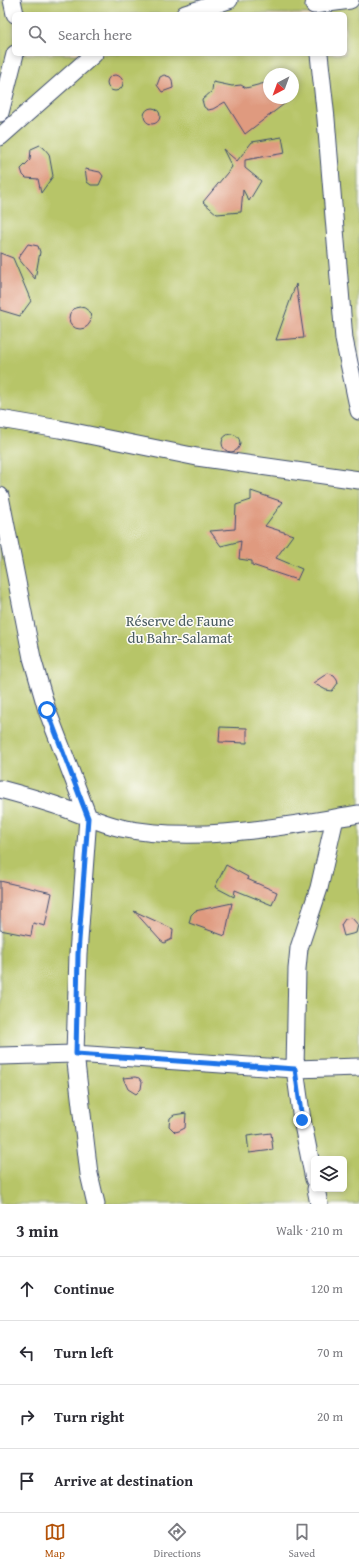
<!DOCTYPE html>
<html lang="en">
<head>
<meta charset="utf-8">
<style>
	:root { --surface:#fff; --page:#f7f7f7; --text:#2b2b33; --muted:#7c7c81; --line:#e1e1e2; --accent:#b45309 }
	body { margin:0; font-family:"Gentium Book Plus",serif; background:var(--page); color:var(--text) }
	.controls { position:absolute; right:12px; bottom:12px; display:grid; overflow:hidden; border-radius:6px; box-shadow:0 2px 6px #0003 }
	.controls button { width:36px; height:36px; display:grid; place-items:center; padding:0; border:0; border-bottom:1px solid var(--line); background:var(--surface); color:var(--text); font:20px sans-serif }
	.compass { position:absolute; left:263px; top:68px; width:36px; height:36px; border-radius:50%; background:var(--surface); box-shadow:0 2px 6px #0003; rotate:221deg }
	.stop { position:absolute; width:12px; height:12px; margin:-9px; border:3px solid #1a73e8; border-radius:50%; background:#fff }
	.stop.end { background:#1a73e8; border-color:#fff; box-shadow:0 1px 4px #0008 }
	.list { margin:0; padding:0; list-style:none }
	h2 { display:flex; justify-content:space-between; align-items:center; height:52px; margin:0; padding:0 16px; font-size:17px }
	h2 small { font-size:13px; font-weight:400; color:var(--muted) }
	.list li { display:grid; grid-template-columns:26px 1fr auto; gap:12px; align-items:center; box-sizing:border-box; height:64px; padding:0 16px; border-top:1px solid var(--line) }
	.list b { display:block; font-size:15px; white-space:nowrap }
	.list em { font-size:13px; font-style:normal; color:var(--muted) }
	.icon { flex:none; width:22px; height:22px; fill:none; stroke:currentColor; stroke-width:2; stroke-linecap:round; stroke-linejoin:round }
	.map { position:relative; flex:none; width:359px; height:1204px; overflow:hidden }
	.search { position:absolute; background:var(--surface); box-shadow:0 2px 6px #0003; left:12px; right:12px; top:12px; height:44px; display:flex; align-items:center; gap:10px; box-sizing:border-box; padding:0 14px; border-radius:6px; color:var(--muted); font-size:15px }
	.sheet { height:308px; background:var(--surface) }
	nav { display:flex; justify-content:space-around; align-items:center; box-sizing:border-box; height:56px; border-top:1px solid var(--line); background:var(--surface); font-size:11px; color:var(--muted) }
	nav a { display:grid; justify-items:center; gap:2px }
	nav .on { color:var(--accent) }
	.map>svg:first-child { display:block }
	.green { fill:#b7c567; stroke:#697a62; fill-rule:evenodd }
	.building { fill:#df9a7f }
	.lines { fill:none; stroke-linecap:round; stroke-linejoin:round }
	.minor-casing { stroke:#3c4a6e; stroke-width:19 }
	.minor { stroke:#fff; stroke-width:17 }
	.route { stroke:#1a73e8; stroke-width:5 }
	.labels { text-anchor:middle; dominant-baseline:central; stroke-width:3; stroke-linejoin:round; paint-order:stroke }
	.park-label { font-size:15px; fill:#4a5c61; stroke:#fdfcf7 }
</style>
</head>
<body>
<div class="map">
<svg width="359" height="1204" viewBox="0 0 359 1204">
	<rect width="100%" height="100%" fill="#fdfcf7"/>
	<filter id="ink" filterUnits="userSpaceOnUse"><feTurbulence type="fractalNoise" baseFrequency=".025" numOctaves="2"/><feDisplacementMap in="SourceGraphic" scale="8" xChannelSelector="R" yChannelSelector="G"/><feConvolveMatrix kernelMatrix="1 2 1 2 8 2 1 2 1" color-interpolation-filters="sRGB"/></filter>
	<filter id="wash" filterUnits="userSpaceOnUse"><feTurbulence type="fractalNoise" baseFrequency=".012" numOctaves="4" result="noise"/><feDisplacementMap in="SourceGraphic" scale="16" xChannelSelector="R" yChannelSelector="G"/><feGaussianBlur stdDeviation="0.9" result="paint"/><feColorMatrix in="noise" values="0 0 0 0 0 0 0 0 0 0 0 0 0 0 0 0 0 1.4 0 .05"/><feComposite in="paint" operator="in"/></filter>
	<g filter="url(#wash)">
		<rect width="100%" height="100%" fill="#f4e1c7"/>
		<!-- green -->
		<path class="green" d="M 0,0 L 359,0 L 359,1204 L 0,1204 ZM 14,14 L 345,14 L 345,54 L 14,54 ZM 269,74 L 293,74 L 293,98 L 269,98 ZM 314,1159 L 344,1159 L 344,1189 L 314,1189 Z"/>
		<g id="blocks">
			<!-- building -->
			<path class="building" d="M107 83a8 8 0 1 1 16 0a8 8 0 1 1-16 0Z
				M 164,75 L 170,77 L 172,80 L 173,88 L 162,92 L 157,85 L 160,77 Z
				M 213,82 L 232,86 L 241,85 L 246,88 L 269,82 L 269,98 L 292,98 L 245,134 L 225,102 L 213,109 L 208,110 L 204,107 L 202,100 L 212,91 Z
				M144 116a8 8 0 1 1 16 0a8 8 0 1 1-16 0Z
				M 282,137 L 285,153 L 245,160 L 245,168 L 261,181 L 249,201 L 243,190 L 241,212 L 217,214 L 203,202 L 232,167 L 223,149 L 237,161 L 252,142 Z
				M 40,145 L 44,148 L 49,154 L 53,176 L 41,193 L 38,179 L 26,178 L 23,175 L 21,169 L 30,160 L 31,149 Z
				M 85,169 L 100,172 L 103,176 L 99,185 L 91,185 L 87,182 Z
				M 28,244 L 38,246 L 40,252 L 35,279 L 18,258 Z
				M 0,253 L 13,258 L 31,301 L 20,316 L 0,310 Z
				M 296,284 L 304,338 L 276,340 Z
				M69 318a11 11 0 1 1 22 0a11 11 0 1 1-22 0Z
				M222 443a9 9 0 1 1 18 0a9 9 0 1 1-18 0Z
				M 251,491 L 283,502 L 265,526 L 293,535 L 276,558 L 302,569 L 297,580 L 252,565 L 252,561 L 239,559 L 241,541 L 221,546 L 210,531 L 235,529 L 236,505 L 251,500 Z
				M 328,673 L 334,675 L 337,679 L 338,683 L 332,691 L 326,690 L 313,683 Z
				M 220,727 L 247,728 L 247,743 L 219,742 Z
				M 226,865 L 248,877 L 247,879 L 277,892 L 272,905 L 235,890 L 234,897 L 215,887 Z
				M 0,881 L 52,893 L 45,926 L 33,923 L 31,936 L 0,930 Z
				M 232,903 L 225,936 L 189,923 L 191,915 L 195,911 Z
				M 134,911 L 173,929 L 172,939 L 164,943 L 160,940 Z
				M 352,918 L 358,925 L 356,933 L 344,936 L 341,925 L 345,919 Z
				M 135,1077 L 139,1078 L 142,1082 L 141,1089 L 136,1094 L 128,1089 L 123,1078 Z
				M 186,1113 L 185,1128 L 179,1131 L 175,1132 L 169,1126 L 170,1118 L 174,1115 Z
				M 271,1133 L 273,1150 L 249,1153 L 247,1136 Z"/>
		</g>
	</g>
	<g filter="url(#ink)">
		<use href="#blocks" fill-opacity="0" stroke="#3c4a6e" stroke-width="1"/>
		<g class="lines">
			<defs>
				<path id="minor" d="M 12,0 L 15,14
					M 314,5 L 350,0
					M 185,14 L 229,0
					M 319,54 L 326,119 L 344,339 L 359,411
					M 0,113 L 15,54
					M 0,137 L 94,54
					M 0,419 L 59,429 L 197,457 L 359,480
					M 0,496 L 32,658 L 47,710 L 88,817 L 78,954 L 75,1054 L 89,1174 L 96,1204
					M 0,789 C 19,794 37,799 55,805 C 77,812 99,823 121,828 C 196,844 284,826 359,814
					M 0,1056 L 75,1054 L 295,1069 L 359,1067
					M 314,1179 L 302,1120 L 295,1069 L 297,969 L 299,948 L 319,888 L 335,818
					M 316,1189 L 319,1204"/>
			</defs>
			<!-- minor casing -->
			<use href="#minor" class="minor-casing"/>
			<!-- minor -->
			<use href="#minor" class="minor"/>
		</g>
	</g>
	<g class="lines" filter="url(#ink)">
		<!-- route -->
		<path class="route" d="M 47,710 L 88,818 L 78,954 L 76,1054 L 295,1069 L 302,1120"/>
	</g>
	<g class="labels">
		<!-- park labels -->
		<g class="park-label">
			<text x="180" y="620">Réserve de Faune<tspan x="180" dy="17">du Bahr-Salamat</tspan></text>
		</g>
	</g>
</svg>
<div class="controls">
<button><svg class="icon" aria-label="layers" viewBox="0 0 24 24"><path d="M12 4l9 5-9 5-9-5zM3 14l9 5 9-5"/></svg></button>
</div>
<svg class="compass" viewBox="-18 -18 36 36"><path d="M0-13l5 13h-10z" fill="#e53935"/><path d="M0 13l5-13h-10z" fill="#7c7c81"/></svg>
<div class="stop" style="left:47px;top:710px"></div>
<div class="stop end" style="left:302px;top:1120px"></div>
<div class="search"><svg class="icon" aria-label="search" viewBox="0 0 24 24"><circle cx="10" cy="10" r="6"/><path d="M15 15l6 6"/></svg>Search here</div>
</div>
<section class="sheet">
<h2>3 min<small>Walk · 210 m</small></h2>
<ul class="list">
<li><svg class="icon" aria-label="ahead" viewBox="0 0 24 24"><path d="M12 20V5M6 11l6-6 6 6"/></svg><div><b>Continue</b></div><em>120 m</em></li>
<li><svg class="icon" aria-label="left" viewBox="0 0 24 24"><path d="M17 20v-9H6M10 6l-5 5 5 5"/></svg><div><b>Turn left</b></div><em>70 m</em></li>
<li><svg class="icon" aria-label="right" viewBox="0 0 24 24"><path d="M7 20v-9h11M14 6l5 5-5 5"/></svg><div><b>Turn right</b></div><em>20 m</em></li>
<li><svg class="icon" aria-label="arrive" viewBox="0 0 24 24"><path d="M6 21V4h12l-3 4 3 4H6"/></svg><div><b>Arrive at destination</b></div></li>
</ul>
</section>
<nav>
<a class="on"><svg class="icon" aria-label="map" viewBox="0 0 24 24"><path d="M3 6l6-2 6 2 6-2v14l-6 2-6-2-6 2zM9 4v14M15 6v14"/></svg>Map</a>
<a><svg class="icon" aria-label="directions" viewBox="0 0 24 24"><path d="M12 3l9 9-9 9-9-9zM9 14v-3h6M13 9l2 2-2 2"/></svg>Directions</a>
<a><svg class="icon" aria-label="saved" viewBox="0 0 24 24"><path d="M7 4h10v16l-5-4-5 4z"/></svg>Saved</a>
</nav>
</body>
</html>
